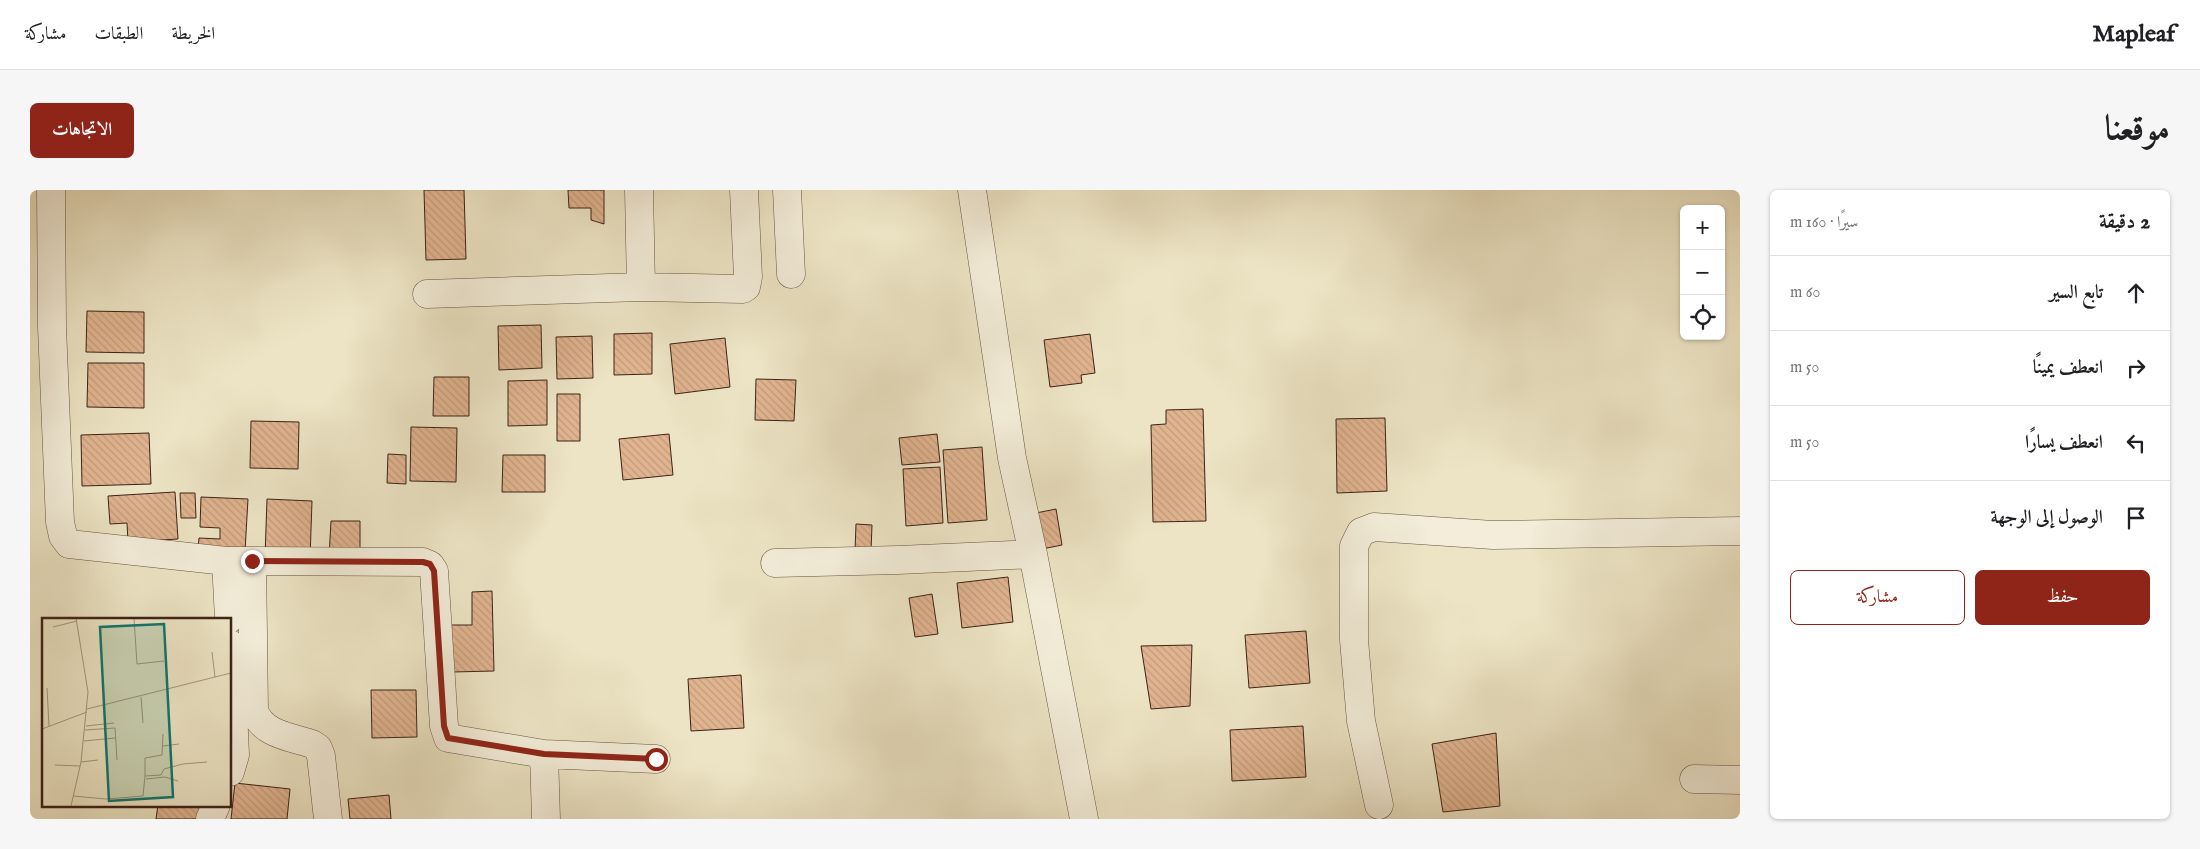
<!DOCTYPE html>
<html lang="ar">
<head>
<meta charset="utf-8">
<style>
	:root { --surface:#fff; --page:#f6f6f6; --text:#202124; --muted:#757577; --line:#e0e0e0; --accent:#8f2418 }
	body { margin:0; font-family:"IM FELL English",Amiri,serif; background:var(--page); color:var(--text); direction:rtl }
	.controls { position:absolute; right:15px; top:15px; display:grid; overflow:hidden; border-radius:8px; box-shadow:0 1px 4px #0004 }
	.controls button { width:45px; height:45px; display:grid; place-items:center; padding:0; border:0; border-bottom:1px solid var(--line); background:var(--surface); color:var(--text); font:25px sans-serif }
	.stop { position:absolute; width:15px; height:15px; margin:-11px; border:4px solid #8f2418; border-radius:50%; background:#fff }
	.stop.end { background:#8f2418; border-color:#fff; box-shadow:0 1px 5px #0008 }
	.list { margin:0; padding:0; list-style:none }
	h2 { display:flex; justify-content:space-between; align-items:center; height:65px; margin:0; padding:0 20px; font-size:21px }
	h2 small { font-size:16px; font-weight:400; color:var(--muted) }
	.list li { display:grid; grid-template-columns:32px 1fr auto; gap:15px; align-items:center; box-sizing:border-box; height:75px; padding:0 20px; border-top:1px solid var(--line) }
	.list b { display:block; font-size:19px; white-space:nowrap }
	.list em { font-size:16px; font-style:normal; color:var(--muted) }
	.actions { display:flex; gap:10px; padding:15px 20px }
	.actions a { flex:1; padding:11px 0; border:1px solid var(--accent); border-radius:8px; text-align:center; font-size:18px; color:var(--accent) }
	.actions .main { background:var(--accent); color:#fff }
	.icon { flex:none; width:28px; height:28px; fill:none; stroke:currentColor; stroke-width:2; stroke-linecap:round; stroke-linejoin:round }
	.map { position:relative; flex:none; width:1710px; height:629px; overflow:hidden; direction:ltr; border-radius:8px }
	header { display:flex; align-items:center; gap:30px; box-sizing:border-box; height:70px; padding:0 25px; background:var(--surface); border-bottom:1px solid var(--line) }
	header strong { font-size:24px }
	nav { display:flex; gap:28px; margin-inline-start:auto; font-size:18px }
	.intro { display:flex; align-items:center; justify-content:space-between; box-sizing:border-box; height:120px; padding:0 30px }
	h1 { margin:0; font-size:35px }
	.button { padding:12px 22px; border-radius:8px; background:var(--accent); color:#fff; font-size:18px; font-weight:700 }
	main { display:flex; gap:30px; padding:0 30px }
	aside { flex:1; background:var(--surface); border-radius:8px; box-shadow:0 1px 4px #0004 }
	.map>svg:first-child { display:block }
	.building { fill:url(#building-back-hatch); stroke:#3d2217 }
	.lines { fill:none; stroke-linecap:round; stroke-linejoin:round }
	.minor-casing { stroke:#695242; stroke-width:29 }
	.minor { stroke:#f3edd9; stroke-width:28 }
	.route { stroke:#8f2418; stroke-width:6 }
	.inset-road { fill:none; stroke:#a6967f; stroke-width:1 }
	.view { fill:#0f766e; fill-opacity:0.15; stroke:#0f766e; stroke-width:2.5 }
	.inset-edge { fill:none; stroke:#3d2217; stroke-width:2.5 }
</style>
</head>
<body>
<header>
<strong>Mapleaf</strong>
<nav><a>الخريطة</a><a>الطبقات</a><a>مشاركة</a></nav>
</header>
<div class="intro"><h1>موقعنا</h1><a class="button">الاتجاهات</a></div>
<main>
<aside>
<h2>2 دقيقة<small>سيرًا · 160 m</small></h2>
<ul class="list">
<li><svg class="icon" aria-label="ahead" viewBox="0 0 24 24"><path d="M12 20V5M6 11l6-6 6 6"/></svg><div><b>تابع السير</b></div><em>60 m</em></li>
<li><svg class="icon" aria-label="right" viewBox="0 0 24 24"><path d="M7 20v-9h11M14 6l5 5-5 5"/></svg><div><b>انعطف يمينًا</b></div><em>50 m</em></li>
<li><svg class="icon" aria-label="left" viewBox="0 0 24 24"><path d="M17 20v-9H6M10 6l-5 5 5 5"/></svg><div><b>انعطف يسارًا</b></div><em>50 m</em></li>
<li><svg class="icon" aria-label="arrive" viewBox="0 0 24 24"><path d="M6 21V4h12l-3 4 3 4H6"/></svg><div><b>الوصول إلى الوجهة</b></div></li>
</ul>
<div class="actions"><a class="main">حفظ</a><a>مشاركة</a></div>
</aside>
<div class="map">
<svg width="1710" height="629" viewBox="0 0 1710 629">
	<defs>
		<pattern id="building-back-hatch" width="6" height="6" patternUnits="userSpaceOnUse" patternTransform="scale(1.25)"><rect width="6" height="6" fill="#e0b48f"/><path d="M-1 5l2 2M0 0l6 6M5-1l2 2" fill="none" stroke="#c19a7b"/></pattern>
	</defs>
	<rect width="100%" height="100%" fill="#ece4c4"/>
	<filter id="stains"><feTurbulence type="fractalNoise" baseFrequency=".004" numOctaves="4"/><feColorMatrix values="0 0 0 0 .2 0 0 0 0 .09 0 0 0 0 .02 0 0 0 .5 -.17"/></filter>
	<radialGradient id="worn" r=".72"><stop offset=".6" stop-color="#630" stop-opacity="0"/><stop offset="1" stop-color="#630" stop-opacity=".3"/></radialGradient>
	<!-- building -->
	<path class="building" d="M 394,0 L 434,0 L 436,69 L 396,70 Z
		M 538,0 L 574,0 L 574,34 L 561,30 L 561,18 L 539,18 Z
		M 57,121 L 114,122 L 114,163 L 56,162 Z
		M 511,135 L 512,178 L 469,180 L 468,136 Z
		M 622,143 L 622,184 L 584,185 L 584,144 Z
		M 1060,144 L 1065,183 L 1051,185 L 1052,193 L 1020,197 L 1014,150 Z
		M 562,146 L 563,188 L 527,189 L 526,147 Z
		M 695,148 L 700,197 L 645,204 L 640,154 Z
		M 58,173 L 114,173 L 114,218 L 57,217 Z
		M 404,187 L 439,187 L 439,226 L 403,226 Z
		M 726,189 L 766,190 L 764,231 L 725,230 Z
		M 517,190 L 517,235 L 478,236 L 478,191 Z
		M 527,204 L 550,204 L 550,251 L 527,251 Z
		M 1173,219 L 1176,331 L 1123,332 L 1121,235 L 1136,234 L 1136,220 Z
		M 1355,228 L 1357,301 L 1307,303 L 1306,229 Z
		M 221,231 L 269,232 L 268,279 L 220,278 Z
		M 381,237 L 427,238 L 426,292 L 380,291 Z
		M 119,243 L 121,294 L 52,296 L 51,245 Z
		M 639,244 L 643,285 L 593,290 L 589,249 Z
		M 907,244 L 910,272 L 872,275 L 869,248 Z
		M 952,257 L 957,330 L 918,333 L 913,260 Z
		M 358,264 L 376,265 L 376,294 L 357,293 Z
		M 473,265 L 515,265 L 515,302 L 472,302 Z
		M 910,277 L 913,333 L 876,336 L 873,279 Z
		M 145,302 L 148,349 L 98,352 L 97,333 L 80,334 L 78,306 Z
		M 150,303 L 165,303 L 166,328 L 151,328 Z
		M 171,307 L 218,309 L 215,361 L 168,359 L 169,348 L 190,349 L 190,338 L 170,337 Z
		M 237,309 L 282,311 L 280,369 L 235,367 Z
		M 1026,319 L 1032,355 L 1012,359 L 1006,323 Z
		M 301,331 L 330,331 L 330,368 L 299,367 Z
		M 826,334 L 842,335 L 841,361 L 825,361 Z
		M 978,387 L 983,432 L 932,438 L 927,393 Z
		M 462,401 L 464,481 L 422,482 L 421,435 L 442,435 L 442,402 Z
		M 902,404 L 908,444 L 885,447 L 879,408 Z
		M 1276,441 L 1280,493 L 1219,498 L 1215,445 Z
		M 1162,455 L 1160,516 L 1121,519 L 1111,456 Z
		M 711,485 L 714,538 L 661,541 L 658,489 Z
		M 341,500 L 386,500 L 387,547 L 342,548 Z
		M 1273,536 L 1276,587 L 1202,591 L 1200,540 Z
		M 1466,543 L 1470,616 L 1413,622 L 1402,554 Z
		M 205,593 L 260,599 L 257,629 L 201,629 Z
		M 359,605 L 361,629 L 320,629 L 318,609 Z
		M 128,615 L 171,615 L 169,629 L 126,629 Z"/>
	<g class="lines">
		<defs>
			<path id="minor" d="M 21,0 L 22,137 L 30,332 L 33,346 L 39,354 L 196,371 L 222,371 L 224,520 C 231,544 261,547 282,554 L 288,558 L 291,566 L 298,629
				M 609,0 L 611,97
				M 757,0 L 761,84
				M 942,0 L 982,268 L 1003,364 L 1054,629
				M 397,104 L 611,97 L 713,99 L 716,97 L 718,87 L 714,0
				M 196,371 L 199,429
				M 222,371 L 393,372 L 400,375 L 404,381 L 414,536 L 418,548 L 514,564 L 626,569
				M 745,373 L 868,370 L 1003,364
				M 200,454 L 205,565 L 200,582
				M 514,564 L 516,629
				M 1664,589 L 1710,590
				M 1349,615 L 1331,531 L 1324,450 L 1324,356 L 1331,342 L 1344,337 L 1463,345 L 1710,341
				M 180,629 L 186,615"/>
		</defs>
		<!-- minor casing -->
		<use href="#minor" class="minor-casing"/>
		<!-- minor -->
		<use href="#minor" class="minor"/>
	</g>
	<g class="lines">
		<!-- route -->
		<path class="route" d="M 222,371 L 393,372 L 400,374 L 404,381 L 414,536 L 418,548 L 514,564 L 626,569"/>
	</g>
	<!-- overview -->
	<g transform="translate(12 428)">
		<rect width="189" height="189" fill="#ece4c4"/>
		<path class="inset-road" d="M 92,0 L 95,46 L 122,43M 11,9 L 35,3M 170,34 L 173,59M 5,70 L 7,108M 99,79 L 101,105M 45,91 L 189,55M 44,108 L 72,105M 0,111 L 45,94M 43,112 L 73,110 L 75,142M 42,123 L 73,120M 121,128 L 137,126M 39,144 L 56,142M 13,147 L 38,148M 103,158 L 103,140 L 120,137 L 121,116M 104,161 L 123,159 L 136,163M 31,178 L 64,181 L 101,178 L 103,158 L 119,157 L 122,151 L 141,146 L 165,144M 29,188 L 39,144 L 46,74 L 34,0"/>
		<path class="view" d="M 122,6 L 131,179 L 67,183 L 58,9 Z"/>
		<rect width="189" height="189" class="inset-edge"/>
	</g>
	<rect width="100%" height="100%" filter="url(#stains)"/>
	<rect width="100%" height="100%" fill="url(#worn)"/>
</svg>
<div class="controls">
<button>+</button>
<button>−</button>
<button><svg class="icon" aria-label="locate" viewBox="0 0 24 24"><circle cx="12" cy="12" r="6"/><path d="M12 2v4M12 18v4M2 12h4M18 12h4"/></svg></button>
</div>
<div class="stop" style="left:626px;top:569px"></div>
<div class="stop end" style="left:222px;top:371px"></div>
</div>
</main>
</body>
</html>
